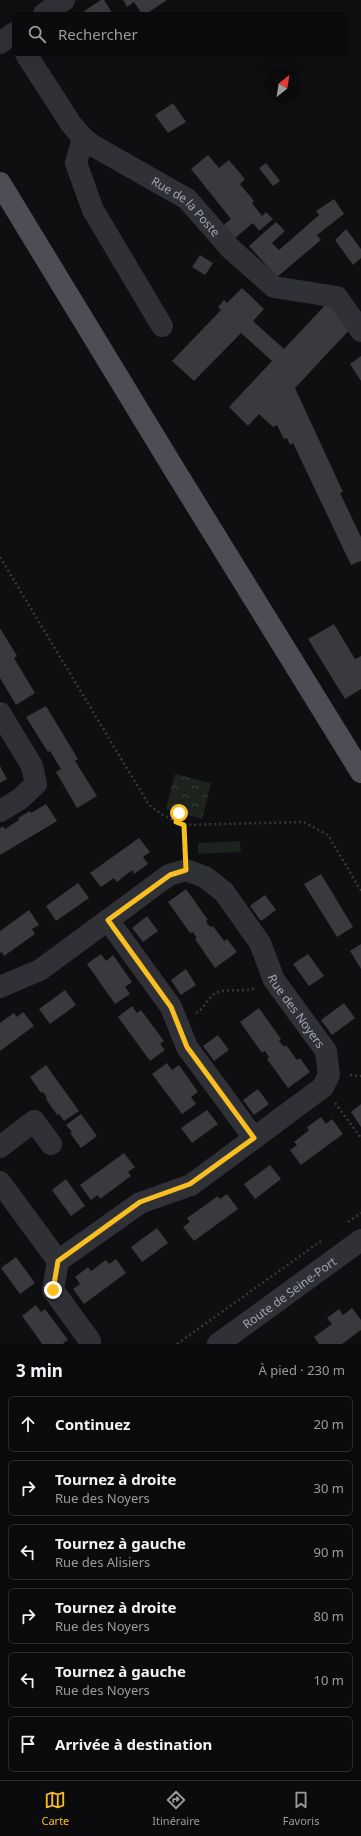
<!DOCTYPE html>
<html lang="fr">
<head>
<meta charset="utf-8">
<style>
	:root { --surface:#0b0b0d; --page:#141416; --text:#f1f3f6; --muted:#9a9b9d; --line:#2b2b2e; --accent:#f9be1f }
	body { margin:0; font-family:"Noto Sans",sans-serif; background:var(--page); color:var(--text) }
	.compass { position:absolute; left:265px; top:68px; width:36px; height:36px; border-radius:50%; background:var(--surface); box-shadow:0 4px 16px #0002; rotate:30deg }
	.stop { position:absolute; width:12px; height:12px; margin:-9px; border:3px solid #f9be1f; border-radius:50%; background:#fff }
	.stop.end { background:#f9be1f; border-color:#fff; box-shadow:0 1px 4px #0008 }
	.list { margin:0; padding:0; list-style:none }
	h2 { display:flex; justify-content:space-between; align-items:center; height:52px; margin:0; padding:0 16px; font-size:17px }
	h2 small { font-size:13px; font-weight:400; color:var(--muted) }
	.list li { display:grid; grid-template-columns:26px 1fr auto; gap:12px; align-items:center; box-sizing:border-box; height:56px; margin:0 8px 8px; padding:0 8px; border:1px solid var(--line); border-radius:6px }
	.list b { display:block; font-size:15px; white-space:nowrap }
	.list p { margin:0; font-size:13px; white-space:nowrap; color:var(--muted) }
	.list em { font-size:13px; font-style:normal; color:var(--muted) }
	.icon { flex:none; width:22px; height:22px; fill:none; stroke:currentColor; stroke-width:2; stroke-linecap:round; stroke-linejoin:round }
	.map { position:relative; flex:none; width:361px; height:1344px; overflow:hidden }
	.search { position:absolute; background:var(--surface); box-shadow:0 4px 16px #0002; left:12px; right:12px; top:12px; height:44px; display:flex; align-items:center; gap:10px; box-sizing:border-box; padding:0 14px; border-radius:6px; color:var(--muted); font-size:15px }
	.sheet { height:436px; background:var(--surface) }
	nav { display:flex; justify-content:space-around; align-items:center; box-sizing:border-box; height:56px; border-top:1px solid var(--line); background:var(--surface); font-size:11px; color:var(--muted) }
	nav a { display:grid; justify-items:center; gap:2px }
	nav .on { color:var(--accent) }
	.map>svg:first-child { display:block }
	.grass { fill:#1c231d }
	.forest { fill:url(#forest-crowns) }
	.building { fill:#39393e }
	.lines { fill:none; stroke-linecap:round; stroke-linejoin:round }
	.path { stroke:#36383d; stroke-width:2.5; stroke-dasharray:2 3; stroke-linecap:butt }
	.minor { stroke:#303136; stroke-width:22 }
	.major { stroke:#4c4d55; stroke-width:22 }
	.route { stroke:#f9be1f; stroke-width:5 }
	.labels { text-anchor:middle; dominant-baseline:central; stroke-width:3; stroke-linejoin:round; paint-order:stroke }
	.street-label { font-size:12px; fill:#a0a4b2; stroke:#0a0a0c }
</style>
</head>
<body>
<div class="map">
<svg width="361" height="1344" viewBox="0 0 361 1344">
	<defs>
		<pattern id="forest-crowns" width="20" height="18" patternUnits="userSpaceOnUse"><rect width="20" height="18" fill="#1c231d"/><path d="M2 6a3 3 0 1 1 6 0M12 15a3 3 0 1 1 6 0" fill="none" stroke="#3a403b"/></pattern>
	</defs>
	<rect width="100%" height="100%" fill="#0f0f11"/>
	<!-- grass -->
	<path class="grass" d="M 240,841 L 241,852 L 198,854 L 198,843 Z"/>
	<!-- forest -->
	<path class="forest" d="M 175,774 L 211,783 L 202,819 L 166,809 Z"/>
	<!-- building -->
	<path class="building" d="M 101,0 L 104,0 L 113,14 L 86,14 L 84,11 Z
		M 123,0 L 167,0 L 146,14 L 142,14 L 134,2 L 127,7 Z
		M 173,103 L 186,122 L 168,133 L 155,115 Z
		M 208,155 L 219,168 L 229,160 L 245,179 L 240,184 L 254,201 L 252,203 L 262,216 L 266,212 L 273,219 L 259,231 L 253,223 L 234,239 L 222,226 L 231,219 L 191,169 Z
		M 266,163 L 280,181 L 273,186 L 259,168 Z
		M 334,199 L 344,214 L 317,235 L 321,240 L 277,277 L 249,246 L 276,222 L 285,231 L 272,243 L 279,250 L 319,215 L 316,211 Z
		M 346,229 L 361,249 L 361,258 L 353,265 L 335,240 Z
		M 200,255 L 213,263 L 205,275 L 192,267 Z
		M 242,288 L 264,309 L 253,321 L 284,349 L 330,300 L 353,326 L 295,388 L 343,492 L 340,493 L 361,537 L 361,561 L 351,565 L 293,443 L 290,445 L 287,438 L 284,439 L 277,425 L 273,427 L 259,414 L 248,426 L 229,407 L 272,361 L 241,333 L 194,381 L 172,361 L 221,310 L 218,307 L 224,300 L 227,303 Z
		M 361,356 L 361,381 L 350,364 Z
		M 334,624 L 355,659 L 361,656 L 361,689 L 345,699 L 308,639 Z
		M 0,628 L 17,656 L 14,658 L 35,693 L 16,705 L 0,678 Z
		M 46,706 L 78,759 L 75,761 L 97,796 L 77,808 L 56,772 L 61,769 L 50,751 L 48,752 L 26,717 Z
		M 0,766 L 7,779 L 0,783 Z
		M 46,804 L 57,821 L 0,855 L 0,828 L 3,826 L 5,829 L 19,820 L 18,818 L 30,811 L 31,813 Z
		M 139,838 L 150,852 L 143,857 L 148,864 L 134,874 L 132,870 L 117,882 L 114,878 L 101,887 L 90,873 Z
		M 321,874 L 353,927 L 337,937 L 304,884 Z
		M 78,883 L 89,898 L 56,921 L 46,906 Z
		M 186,889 L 208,920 L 206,921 L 208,925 L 211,927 L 213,926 L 224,941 L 227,939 L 237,952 L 215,968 L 195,939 L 197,938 L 193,932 L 190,933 L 168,902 Z
		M 265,895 L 276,910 L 261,921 L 250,906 Z
		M 29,910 L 39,925 L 32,929 L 35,934 L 4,956 L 2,952 L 0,953 L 0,931 Z
		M 147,916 L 158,931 L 143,942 L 132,928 Z
		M 361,944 L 361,969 L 350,951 Z
		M 101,954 L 106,961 L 113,955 L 132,982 L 125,987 L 130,994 L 115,1004 L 87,964 Z
		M 308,954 L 324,976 L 309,986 L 293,964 Z
		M 186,969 L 196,985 L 181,995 L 171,980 Z
		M 65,990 L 76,1005 L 50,1024 L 39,1009 Z
		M 344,1003 L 355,1018 L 332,1035 L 321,1020 Z
		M 132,1006 L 137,1013 L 141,1010 L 164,1041 L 160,1044 L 165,1050 L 150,1061 L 118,1017 Z
		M 259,1008 L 281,1039 L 279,1041 L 284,1047 L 286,1045 L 297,1060 L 300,1058 L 310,1072 L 288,1088 L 267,1059 L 269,1057 L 265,1051 L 262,1053 L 240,1022 Z
		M 23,1012 L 34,1026 L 0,1051 L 0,1023 L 14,1013 L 17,1017 Z
		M 218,1035 L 229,1050 L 214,1061 L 203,1046 Z
		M 167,1063 L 172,1070 L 179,1065 L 198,1092 L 191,1097 L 196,1104 L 182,1114 L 152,1074 Z
		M 46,1065 L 79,1111 L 64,1121 L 59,1114 L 57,1115 L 46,1099 L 47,1098 L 43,1092 L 41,1093 L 30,1077 Z
		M 258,1089 L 269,1104 L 254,1115 L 243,1100 Z
		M 361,1104 L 361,1127 L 351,1112 Z
		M 207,1110 L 218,1124 L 192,1143 L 181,1128 Z
		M 81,1114 L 97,1136 L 81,1148 L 70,1133 L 72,1132 L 66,1125 Z
		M 321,1117 L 326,1124 L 332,1119 L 343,1134 L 301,1165 L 290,1150 L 297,1145 L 294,1142 L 309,1130 L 307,1127 Z
		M 124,1153 L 135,1167 L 128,1172 L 131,1176 L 100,1199 L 98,1195 L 91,1200 L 80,1185 Z
		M 270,1165 L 281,1179 L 255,1199 L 244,1184 Z
		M 66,1179 L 85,1206 L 71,1216 L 52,1190 Z
		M 227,1194 L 238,1209 L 194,1241 L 183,1227 L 190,1222 L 187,1218 L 218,1196 L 220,1199 Z
		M 157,1228 L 168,1243 L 142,1262 L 131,1247 Z
		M 16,1257 L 35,1283 L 20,1294 L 1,1268 Z
		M 116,1259 L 126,1273 L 84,1304 L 73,1289 L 80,1284 L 75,1277 L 88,1267 L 91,1271 L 106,1260 L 109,1264 Z
		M 36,1305 L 41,1312 L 45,1309 L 68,1340 L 63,1343 L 64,1344 L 42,1344 L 38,1338 L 22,1316 Z
		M 352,1308 L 361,1320 L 361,1330 L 342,1344 L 319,1344 L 314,1337 L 332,1324 L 327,1318 L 339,1309 L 343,1315 Z"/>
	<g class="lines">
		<!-- path -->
		<path class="path" d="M 0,557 L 149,805 L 163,815 L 184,825 L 304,822 L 328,835 L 361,891
			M 176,822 L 179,813
			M 184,825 L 185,850
			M 196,1013 C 205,1009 209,994 218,992 C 230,988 243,993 255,988
			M 350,1075 L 361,1076
			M 335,1103 L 361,1138
			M 348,1222 L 361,1213
			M 177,1344 L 321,1241"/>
		<!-- minor -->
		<g class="minor">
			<path d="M 44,14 L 64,0"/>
			<path d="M 0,43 L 14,33"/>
			<path id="s1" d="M 26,54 L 71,124 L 83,138 L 92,145 L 187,199 L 231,249 L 274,287 L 337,297 L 361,331"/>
			<path d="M 83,138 L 76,163 L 93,210 L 162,326"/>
			<path d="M 0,713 L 32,766 L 36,784 L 20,799 L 0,811"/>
			<path d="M 108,920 L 171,1007 L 187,1047 L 254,1138"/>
			<path id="s2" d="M 0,987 L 40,970 L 169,875 L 186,870 L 205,877 L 224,892 L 260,943 L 274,980 L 326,1051 L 329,1075 L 323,1087 L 191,1185 L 140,1203 L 58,1261 L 0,1182"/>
			<path d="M 0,1147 L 34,1121 L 51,1144"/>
			<path d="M 58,1261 L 53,1290 L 90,1341"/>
			<path id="s3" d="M 218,1344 L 361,1240"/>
		</g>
		<!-- major -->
		<path class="major" d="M 0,183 L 174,469 L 361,772"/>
	</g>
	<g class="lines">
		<!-- route -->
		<path class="route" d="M 53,1290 L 58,1261 L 140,1202 L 190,1184 L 254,1138 L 187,1047 L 171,1007 L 108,920 L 170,875 L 186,870 L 184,825 L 176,822 L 179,813"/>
	</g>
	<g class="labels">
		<!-- street labels -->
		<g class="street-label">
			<text stroke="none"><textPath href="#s1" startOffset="226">Rue de la Poste</textPath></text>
			<text stroke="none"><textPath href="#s2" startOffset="406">Rue des Noyers</textPath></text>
			<text stroke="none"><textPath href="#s3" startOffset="88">Route de Seine-Port</textPath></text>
		</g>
	</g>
</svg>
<svg class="compass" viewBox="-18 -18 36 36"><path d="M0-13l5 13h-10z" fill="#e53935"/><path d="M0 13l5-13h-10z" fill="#9a9b9d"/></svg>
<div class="stop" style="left:179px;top:813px"></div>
<div class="stop end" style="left:53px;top:1290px"></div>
<div class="search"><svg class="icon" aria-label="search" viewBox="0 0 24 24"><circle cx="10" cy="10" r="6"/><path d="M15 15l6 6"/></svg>Rechercher</div>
</div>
<section class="sheet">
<h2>3 min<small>À pied · 230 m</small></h2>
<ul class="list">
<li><svg class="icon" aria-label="ahead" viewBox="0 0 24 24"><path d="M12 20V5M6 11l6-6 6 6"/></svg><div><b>Continuez</b></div><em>20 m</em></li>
<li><svg class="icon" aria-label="right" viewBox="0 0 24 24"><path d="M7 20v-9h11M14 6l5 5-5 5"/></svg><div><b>Tournez à droite</b><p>Rue des Noyers</p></div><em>30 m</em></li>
<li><svg class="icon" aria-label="left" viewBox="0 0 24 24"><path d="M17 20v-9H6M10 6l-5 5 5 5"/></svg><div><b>Tournez à gauche</b><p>Rue des Alisiers</p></div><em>90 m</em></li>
<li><svg class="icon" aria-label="right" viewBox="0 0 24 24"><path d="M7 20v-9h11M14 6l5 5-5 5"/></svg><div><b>Tournez à droite</b><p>Rue des Noyers</p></div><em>80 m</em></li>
<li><svg class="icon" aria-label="left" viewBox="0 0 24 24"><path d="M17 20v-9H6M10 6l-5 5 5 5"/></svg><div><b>Tournez à gauche</b><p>Rue des Noyers</p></div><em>10 m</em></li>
<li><svg class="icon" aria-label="arrive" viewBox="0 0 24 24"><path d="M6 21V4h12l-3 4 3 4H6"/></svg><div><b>Arrivée à destination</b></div></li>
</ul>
</section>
<nav>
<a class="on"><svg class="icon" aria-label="map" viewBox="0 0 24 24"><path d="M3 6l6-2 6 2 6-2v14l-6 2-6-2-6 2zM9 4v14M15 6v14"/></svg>Carte</a>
<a><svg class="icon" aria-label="directions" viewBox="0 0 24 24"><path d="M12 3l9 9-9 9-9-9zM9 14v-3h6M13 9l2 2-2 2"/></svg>Itinéraire</a>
<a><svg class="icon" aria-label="saved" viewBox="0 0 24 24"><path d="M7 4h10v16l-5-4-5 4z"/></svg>Favoris</a>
</nav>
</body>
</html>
